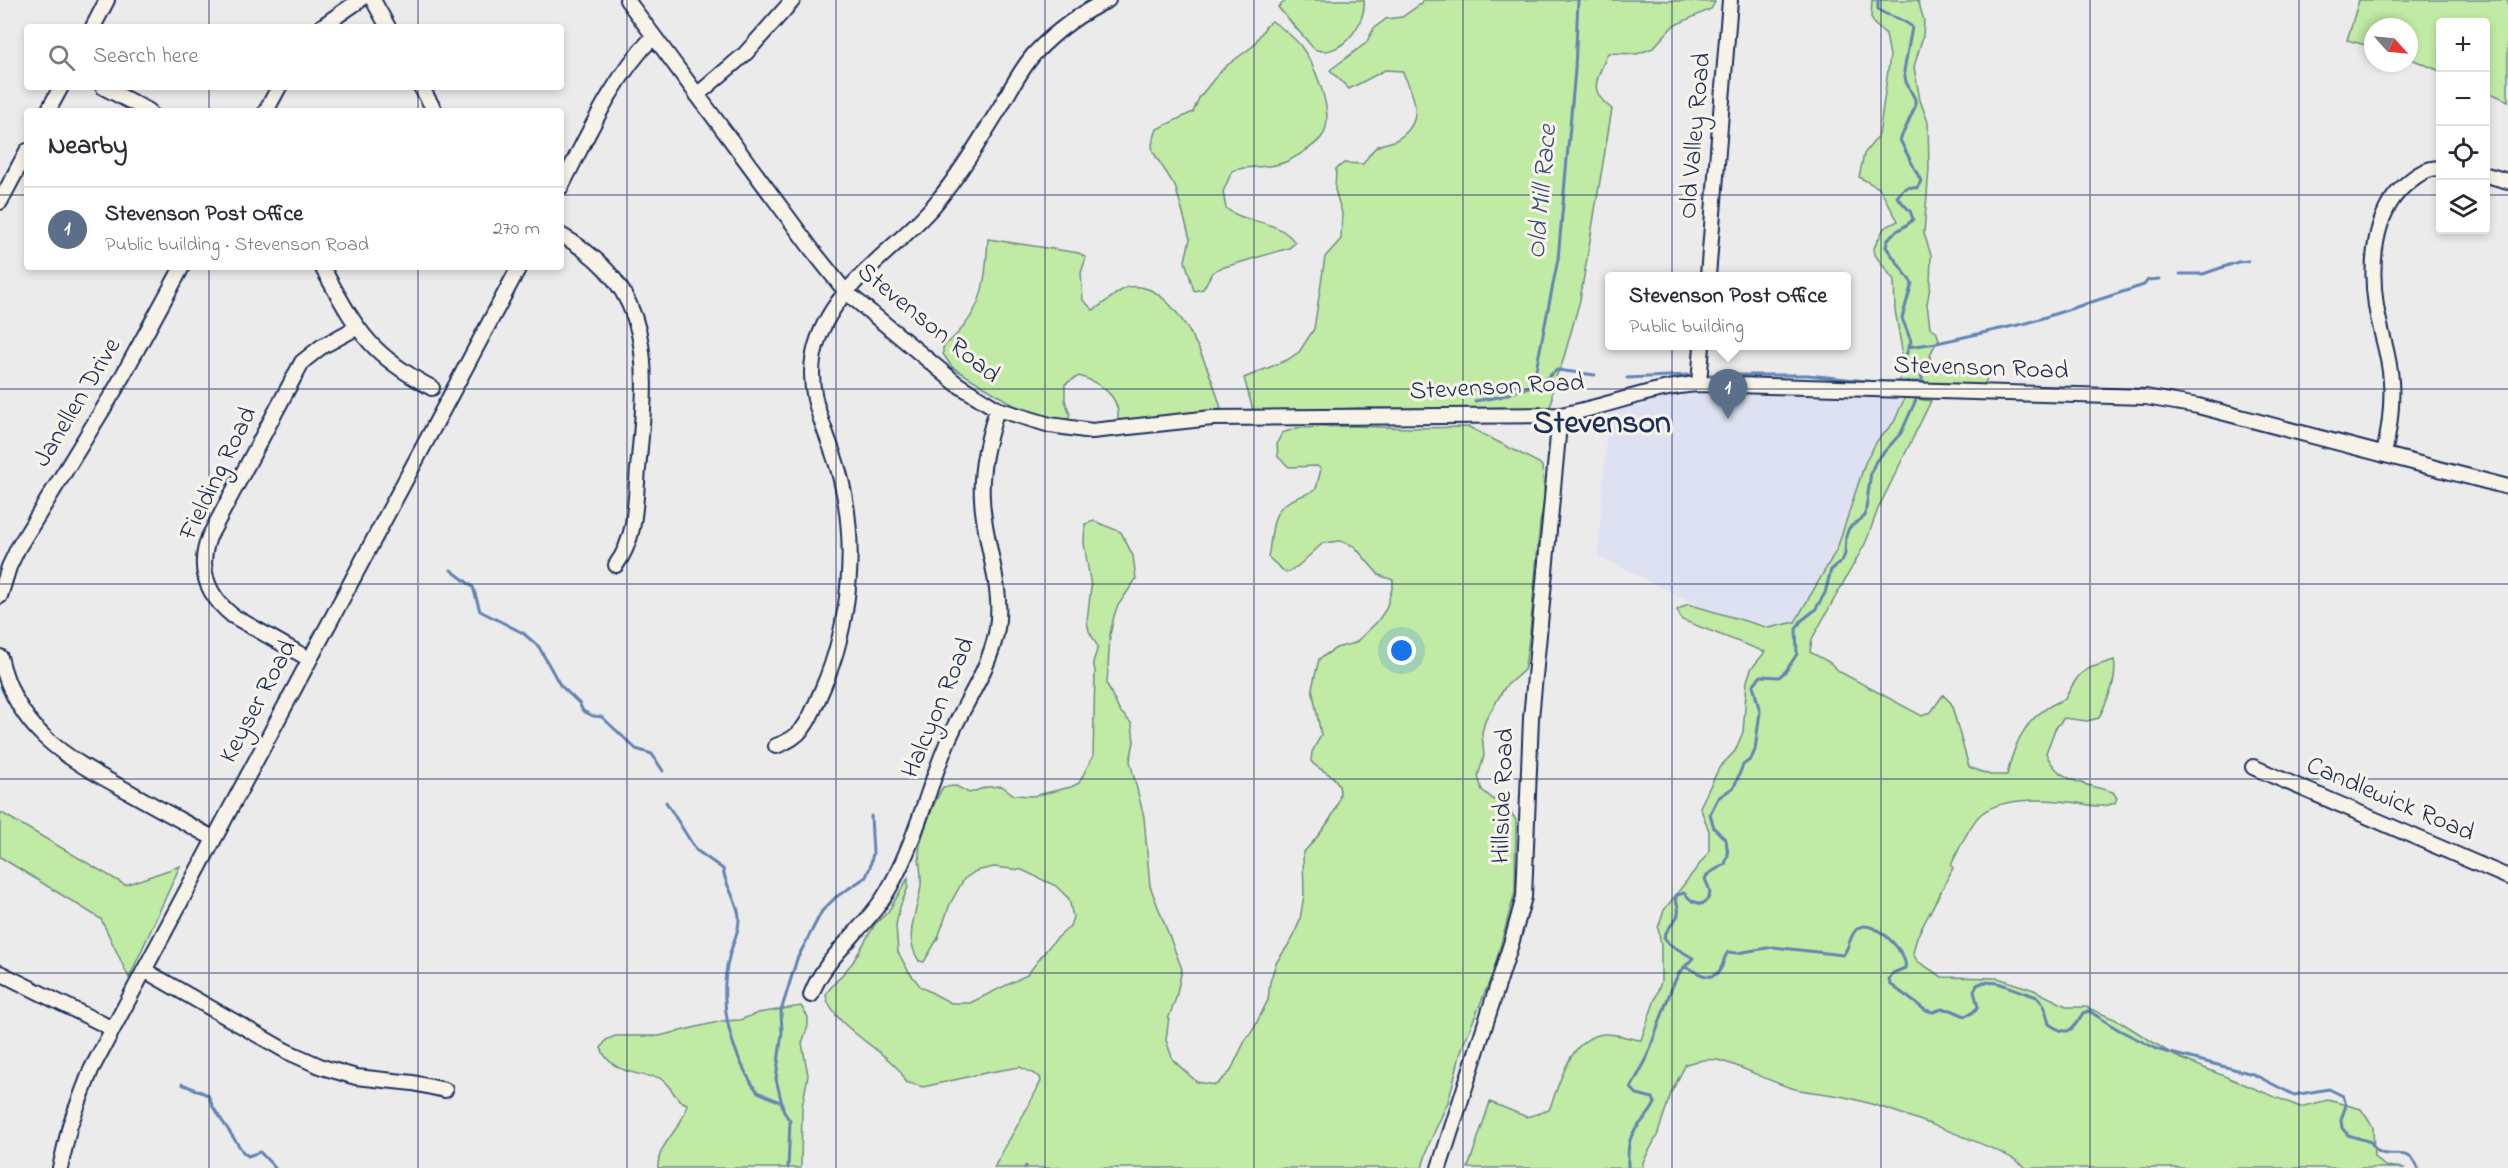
<!DOCTYPE html>
<html lang="en">
<head>
<meta charset="utf-8">
<style>
	:root { --surface:#fff; --page:#f7f7f7; --text:#2b2b33; --muted:#7c7c81; --line:#e1e1e2; --accent:#0b8043 }
	body { margin:0; font-family:"Indie Flower",sans-serif; background:var(--page); color:var(--text) }
	.controls { position:absolute; right:18px; top:18px; display:grid; overflow:hidden; border-radius:6px; box-shadow:0 3px 9px #0003 }
	.controls button { width:54px; height:54px; display:grid; place-items:center; padding:0; border:0; border-bottom:2px solid var(--line); background:var(--surface); color:var(--text); font:30px sans-serif }
	.compass { position:absolute; left:2364px; top:18px; width:54px; height:54px; border-radius:50%; background:var(--surface); box-shadow:0 3px 9px #0003; rotate:117deg }
	.you { position:absolute; left:1402px; top:651px; width:21px; height:21px; margin:-15px; border:4px solid #fff; border-radius:50%; background:#1a73e8; box-shadow:0 0 0 9px #1a73e833 }
	.badge { display:grid; place-items:center; width:39px; height:39px; border-radius:50%; background:var(--accent); color:#fff; font-size:20px; font-weight:700 }
	.pin { position:absolute; translate:-50% -50px; filter:drop-shadow(0 2px 3px #0008) }
	.pin::after { content:''; position:absolute; top:32px; width:21px; height:18px; background:inherit; clip-path:polygon(0 0,100% 0,50% 100%) }
	.popup { position:absolute; left:1605px; top:272px; width:246px; height:78px; box-sizing:border-box; display:grid; place-content:center; border-radius:6px; background:var(--surface); filter:drop-shadow(0 2px 4px #0005); font-size:20px; white-space:nowrap; color:var(--muted) }
	.popup b { font-size:22px; color:var(--text) }
	.popup::after { content:''; position:absolute; left:50%; top:100%; margin-left:-12px; border:12px solid transparent; border-top-color:var(--surface) }
	.list { margin:0; padding:0; list-style:none }
	h2 { display:flex; justify-content:space-between; align-items:center; height:78px; margin:0; padding:0 24px; font-size:26px }
	h2 small { font-size:20px; font-weight:400; color:var(--muted) }
	.list li { display:grid; grid-template-columns:39px 1fr auto; gap:18px; align-items:center; box-sizing:border-box; height:84px; padding:0 24px; border-top:2px solid var(--line) }
	.list b { display:block; font-size:22px; white-space:nowrap }
	.list p { margin:0; font-size:20px; white-space:nowrap; color:var(--muted) }
	.list em { font-size:20px; font-style:normal; color:var(--muted) }
	.icon { flex:none; width:33px; height:33px; fill:none; stroke:currentColor; stroke-width:2; stroke-linecap:round; stroke-linejoin:round }
	.map { position:relative; flex:none; width:2508px; height:1168px; overflow:hidden }
	.search { position:absolute; background:var(--surface); box-shadow:0 3px 9px #0003; left:24px; top:24px; width:540px; height:66px; display:flex; align-items:center; gap:15px; box-sizing:border-box; padding:0 21px; border-radius:6px; color:var(--muted); font-size:22px }
	.panel { position:absolute; background:var(--surface); box-shadow:0 3px 9px #0003; left:24px; top:108px; width:540px; height:162px; border-radius:6px }
	.map>svg:first-child { display:block }
	.built { fill:#dee1f1 }
	.green { fill:#c1eaa5; stroke:#6e8c82; stroke-width:1.5 }
	.lines { fill:none; stroke-linecap:round; stroke-linejoin:round }
	.stream { stroke:#6284b2; stroke-width:3 }
	.minor-casing { stroke:#1b2f5e; stroke-width:18 }
	.minor { stroke:#f7f3e8; stroke-width:14 }
	.grid { fill:none; stroke:#1b2f5e; stroke-width:1.5; stroke-opacity:0.55 }
	.labels { text-anchor:middle; dominant-baseline:central; stroke-width:6; stroke-linejoin:round; paint-order:stroke }
	.street-label { font-size:26px; fill:#1b2f5e; stroke:#f7f3e8 }
	.water-label { font-size:27px; font-style:italic; fill:#385281; stroke:#f7f3e8 }
	.district-label { font-size:32px; font-weight:bold; fill:#1b2f5e; stroke:#f7f3e8 }
</style>
</head>
<body>
<div class="map">
<svg width="2508" height="1168" viewBox="0 0 2508 1168">
	<rect width="100%" height="100%" fill="#ecebec"/>
	<filter id="ink" filterUnits="userSpaceOnUse"><feTurbulence type="fractalNoise" baseFrequency=".0167" numOctaves="2"/><feDisplacementMap in="SourceGraphic" scale="12" xChannelSelector="R" yChannelSelector="G"/><feConvolveMatrix kernelMatrix="1 2 1 2 8 2 1 2 1" color-interpolation-filters="sRGB"/></filter>
	<g filter="url(#ink)">
		<!-- built -->
		<path class="built" d="M 1688,391 L 1905,397 L 1894,422 L 1877,441 L 1865,463 L 1837,549 L 1795,622 L 1769,628 L 1707,610 L 1598,556 L 1608,411 L 1663,393 Z"/>
		<!-- green -->
		<path class="green" d="M 1287,0 L 1364,0 C 1367,24 1339,60 1314,49 L 1278,7 Z
			M 1422,0 L 1646,0 L 1715,2 L 1711,9 L 1673,26 L 1653,48 L 1637,54 L 1608,53 C 1598,78 1586,90 1612,109 L 1580,300 L 1562,364 L 1552,385 L 1552,402 L 1548,409 L 1357,408 L 1284,412 L 1253,410 L 1244,378 L 1287,360 L 1299,352 L 1314,329 L 1325,257 L 1341,239 L 1342,213 L 1335,190 L 1336,169 L 1344,163 L 1363,164 C 1367,159 1372,149 1378,146 C 1383,143 1390,143 1396,140 C 1426,123 1415,96 1402,71 L 1385,70 L 1349,89 L 1330,70 L 1366,43 L 1374,28 L 1386,19 L 1402,17 L 1422,3 Z
			M 1872,0 L 1918,0 L 1924,21 L 1923,36 L 1914,67 L 1920,100 L 1928,122 L 1929,169 L 1924,233 L 1931,255 L 1930,287 L 1927,304 L 1930,327 L 1936,331 L 1939,339 C 1907,383 1968,364 1987,378 L 1984,385 L 1900,385 L 1899,365 L 1902,350 L 1895,310 L 1894,280 L 1875,255 L 1874,248 L 1884,228 L 1898,221 L 1879,188 L 1859,177 L 1864,154 L 1879,135 L 1890,56 L 1886,34 L 1874,24 L 1871,17 Z
			M 2359,0 L 2508,0 L 2508,101 L 2486,91 L 2486,22 L 2440,22 L 2440,71 L 2409,58 L 2409,27 L 2373,27 L 2373,47 L 2347,40 Z
			M 1272,21 C 1282,28 1292,35 1300,45 C 1314,63 1333,108 1325,131 C 1321,143 1301,154 1290,160 C 1271,170 1251,164 1232,171 L 1223,192 L 1226,208 C 1245,225 1279,218 1295,243 L 1289,248 L 1218,269 L 1212,273 L 1203,289 L 1194,291 L 1185,261 L 1190,239 L 1182,210 L 1175,186 L 1153,152 L 1152,144 L 1157,129 L 1193,112 L 1199,98 L 1214,79 L 1225,67 L 1253,46 L 1266,26 Z
			M 988,239 L 1079,253 L 1086,258 L 1081,273 L 1083,300 L 1093,310 C 1103,305 1120,289 1128,287 C 1177,278 1211,373 1221,408 L 1215,413 L 1176,414 L 1100,425 L 1112,422 L 1118,418 C 1120,395 1098,382 1079,376 L 1065,384 L 1065,400 L 1070,415 L 1066,422 L 1034,415 L 1020,409 L 952,367 L 943,354 L 943,347 C 983,314 985,287 988,239 Z
			M 1905,397 L 1931,401 L 1878,509 L 1866,542 L 1812,639 L 1810,652 L 1829,662 L 1840,672 L 1922,716 L 1931,712 L 1943,695 L 1951,703 L 1969,767 L 1990,775 L 2007,775 C 2015,739 2028,713 2065,699 C 2080,669 2082,670 2114,660 C 2118,681 2107,699 2099,718 L 2087,721 L 2064,718 L 2055,729 L 2046,753 C 2057,782 2086,784 2113,792 L 2117,798 L 2115,803 C 2097,810 2087,803 2069,802 C 2045,799 1998,797 1979,816 C 1967,829 1959,850 1951,865 L 1953,868 L 1917,937 L 1913,953 L 1917,961 L 1942,977 L 1998,978 L 2034,990 L 2068,1007 L 2086,1007 L 2119,1021 L 2175,1056 L 2300,1107 L 2328,1100 L 2361,1109 L 2373,1127 L 2374,1157 L 2385,1166 L 2405,1168 L 2026,1168 C 2010,1150 1882,1106 1853,1099 C 1834,1094 1814,1093 1795,1089 C 1768,1082 1744,1066 1717,1060 C 1707,1058 1696,1061 1686,1064 L 1671,1093 L 1657,1136 L 1643,1162 L 1643,1168 L 1468,1168 L 1490,1102 L 1527,1117 L 1549,1110 C 1560,1084 1569,1037 1604,1034 C 1615,1033 1630,1039 1641,1040 L 1661,982 L 1661,945 L 1658,928 L 1664,910 L 1709,852 L 1709,831 L 1700,807 L 1719,768 L 1735,751 L 1743,732 L 1747,681 L 1751,669 L 1765,652 L 1682,620 L 1677,610 L 1688,604 L 1769,628 L 1795,622 L 1837,549 L 1865,463 L 1877,441 L 1894,422 Z
			M 1352,426 L 1411,428 L 1469,427 L 1539,463 L 1542,466 L 1545,499 L 1540,523 L 1530,632 L 1525,666 L 1524,670 L 1505,687 L 1485,721 L 1482,733 L 1484,756 L 1478,776 L 1482,790 L 1493,799 L 1506,805 L 1516,820 L 1515,892 L 1493,973 L 1462,1048 L 1448,1102 L 1429,1144 L 1422,1168 L 994,1168 C 1009,1138 1027,1111 1041,1081 L 1040,1077 L 1020,1067 L 990,1072 L 923,1087 L 905,1082 C 902,1058 833,1030 826,996 L 827,992 L 853,962 L 875,924 L 888,912 L 908,878 L 908,887 L 900,907 L 896,925 L 898,952 L 909,972 L 921,987 L 951,1003 L 970,1003 L 1027,975 L 1051,944 L 1070,926 L 1073,917 L 1069,899 L 1056,886 L 1022,870 L 994,867 L 976,871 L 964,879 L 950,904 L 938,938 L 924,962 L 919,961 C 902,936 918,912 921,885 C 922,874 919,864 919,853 C 920,836 934,802 943,787 L 956,786 L 969,793 L 987,787 L 1002,786 L 1014,795 L 1033,796 L 1071,787 L 1079,783 L 1093,756 L 1095,671 L 1093,662 L 1098,647 L 1089,631 L 1087,621 L 1091,587 L 1084,543 L 1085,524 L 1094,521 L 1121,532 L 1133,556 L 1136,579 L 1117,607 L 1114,616 L 1110,635 L 1107,684 L 1119,710 L 1132,724 L 1134,742 L 1130,761 L 1144,817 L 1150,886 L 1182,969 L 1176,998 L 1169,1017 L 1166,1040 L 1173,1060 L 1197,1082 L 1216,1085 L 1230,1072 L 1245,1041 L 1254,1028 L 1268,1000 L 1270,982 L 1276,963 L 1293,938 L 1300,919 L 1304,895 L 1303,853 C 1316,839 1350,802 1337,782 C 1331,772 1317,770 1311,761 L 1312,752 L 1321,735 L 1312,688 L 1319,659 L 1336,648 L 1355,643 L 1377,622 L 1386,609 L 1393,585 L 1393,580 L 1379,575 L 1354,546 L 1340,541 L 1323,543 L 1298,566 L 1286,573 L 1268,557 C 1272,541 1270,514 1285,504 C 1295,497 1307,495 1316,489 L 1321,469 L 1317,466 L 1289,467 L 1278,457 L 1277,443 L 1282,433 L 1297,428 Z
			M 0,812 L 125,885 L 180,866 L 129,978 L 101,919 L 0,857 Z
			M 801,1006 L 808,1017 L 808,1026 L 802,1043 L 808,1075 L 802,1107 L 801,1168 L 658,1168 C 657,1142 683,1130 687,1104 C 674,1100 672,1086 661,1079 C 657,1076 652,1077 647,1076 C 628,1072 608,1068 601,1048 L 606,1040 L 615,1036 L 659,1036 L 722,1021 L 740,1020 L 758,1013 Z"/>
		<g class="lines">
			<!-- stream -->
			<path class="stream" d="M 1878,0 L 1878,9 C 1888,18 1900,16 1912,27 L 1904,71 L 1906,82 L 1915,99 L 1915,107 L 1900,140 L 1921,181 L 1917,188 C 1907,186 1903,188 1897,197 L 1910,211 L 1913,219 C 1904,231 1888,230 1886,247 L 1912,283 L 1902,318 L 1911,341 L 1905,358 C 1914,369 1926,371 1921,387
				M 2180,274 L 2203,274 L 2238,262 L 2248,261
				M 1908,347 L 1937,343 L 2027,323 L 2144,285 L 2148,280 L 2159,279
				M 1708,375 L 1808,375 L 1875,382 L 1923,382
				M 1627,378 L 1690,375
				M 1533,385 L 1558,259 L 1575,70 L 1578,0
				M 1475,401 L 1499,397 L 1540,383 L 1557,370 L 1595,375
				M 451,570 L 473,587 L 480,611 L 523,633 L 539,647 L 560,685 L 579,703 L 583,711 L 593,716 L 602,717 L 636,749 L 652,754 L 663,771
				M 666,802 L 696,850 L 723,869 C 725,886 738,901 739,917 C 740,931 732,944 729,957 C 718,1002 729,1045 752,1084 L 758,1092 L 782,1103
				M 1684,967 C 1696,969 1709,985 1720,970 C 1724,964 1723,958 1728,952 L 1737,953 L 1773,947 L 1843,955 C 1850,947 1850,932 1860,927 C 1875,920 1909,953 1905,968 L 1893,973 L 1889,979 L 1890,984 L 1925,1010 L 1933,1012 L 1942,1009 L 1951,1010 L 1965,1016 L 1972,1013 L 1978,1007 L 1974,991 L 1977,985 L 1984,982 L 1998,983 L 2037,997 L 2044,1005 L 2049,1024 C 2069,1038 2072,1030 2083,1013 L 2089,1011 L 2119,1030 L 2159,1050 L 2253,1074 L 2294,1095 L 2329,1089 L 2343,1096 L 2346,1105 L 2341,1120 L 2342,1128 L 2348,1135 L 2371,1142 C 2383,1168 2407,1140 2418,1168
				M 182,1084 L 208,1095 L 213,1107 L 243,1152 L 248,1156 L 260,1152 L 275,1168
				M 788,1168 L 790,1121 L 784,1112 L 776,1079 L 782,1032 L 781,1011 L 797,959 L 822,911 L 836,897 L 866,877 L 870,867 L 873,853 L 871,816
				M 1025,1168 L 1026,1166
				M 1628,1168 C 1628,1156 1627,1140 1635,1130 C 1642,1120 1650,1115 1655,1103 L 1653,1098 L 1637,1094 L 1631,1088 L 1646,1060 L 1672,987 L 1679,973 L 1693,958 L 1669,944 L 1664,937 C 1670,921 1685,919 1675,899 L 1677,895 L 1684,893 L 1692,901 L 1702,904 C 1714,896 1710,890 1705,879 L 1708,874 L 1725,864 L 1728,855 L 1726,840 L 1714,828 L 1710,814 L 1718,798 L 1734,787 L 1743,765 L 1751,759 L 1755,750 L 1760,712 L 1753,685 L 1761,676 L 1779,677 L 1786,671 L 1797,654 L 1796,629 L 1801,621 L 1815,610 L 1825,593 L 1831,570 L 1842,561 L 1845,554 L 1846,536 L 1849,528 L 1865,516 L 1871,472 L 1876,461 L 1901,433 L 1919,393"/>
			<defs>
				<path id="minor" d="M 373,0 L 388,27
					M 627,0 L 813,251 L 845,291 L 957,384 L 997,409 L 1050,425 L 1092,431 L 1212,418 L 1560,415 C 1607,407 1651,387 1699,384 L 2146,397 L 2198,406 L 2508,487
					M 93,27 L 107,0
					M 321,27 L 360,0
					M 103,87 L 149,111
					M 421,87 L 435,111
					M 697,95 L 745,54 L 793,0
					M 48,111 L 61,87
					M 266,111 L 279,87
					M 2486,175 L 2508,181
					M 561,187 C 588,135 612,79 653,37
					M 0,202 L 27,151
					M 561,235 C 659,290 647,373 638,469 C 635,502 637,537 616,565
					M 322,267 C 357,329 367,353 432,388
					M 1708,276 L 1730,0
					M 1699,384 L 1702,346
					M 2384,455 C 2389,431 2393,407 2391,382 C 2390,356 2380,332 2376,306 C 2370,267 2373,214 2404,186 C 2415,176 2426,168 2440,168
					M 0,596 L 9,567 L 18,548 L 116,388 L 182,267
					M 0,657 C 17,730 63,756 124,789 C 154,806 184,822 213,838
					M 309,659 L 233,616 C 207,595 197,569 209,537 L 302,362 L 321,347 L 356,328
					M 776,746 C 806,736 810,717 822,690 C 851,624 858,541 839,472 C 828,431 805,397 814,354 C 828,287 894,253 935,204 C 960,174 980,140 1001,106 C 1011,88 1021,69 1035,53 C 1055,32 1082,12 1108,0
					M 2253,767 L 2508,877
					M 144,970 L 286,1051 L 322,1067 L 356,1077 L 413,1083 L 445,1090
					M 0,973 L 113,1029
					M 811,995 C 824,958 863,930 884,897 C 914,849 926,792 948,741 C 962,707 984,678 994,642 C 1008,594 984,547 982,499 C 980,467 988,439 997,409
					M 60,1168 L 70,1125 L 91,1070 L 519,267
					M 1439,1168 L 1511,944 L 1524,897 L 1531,718 L 1560,415"/>
			</defs>
			<!-- minor casing -->
			<use href="#minor" class="minor-casing"/>
			<!-- minor -->
			<use href="#minor" class="minor"/>
		</g>
	</g>
	<!-- grid -->
	<path class="grid" d="M 209,0 L 209,27M 418,0 L 418,27M 627,0 L 627,1168M 836,0 L 836,1168M 1045,0 L 1045,1168M 1254,0 L 1254,1168M 1463,0 L 1463,1168M 1672,0 L 1672,1168M 1881,0 L 1881,1168M 2090,0 L 2090,1168M 2299,0 L 2299,1168M 209,87 L 209,111M 418,87 L 418,111M 0,195 L 27,195M 561,195 L 2440,195M 2486,195 L 2508,195M 209,267 L 209,1168M 418,267 L 418,1168M 0,389 L 2508,389M 0,584 L 2508,584M 0,779 L 2508,779M 0,973 L 2508,973"/>
	<g class="labels">
		<!-- street labels -->
		<g class="street-label">
			<text transform="translate(1696 136) rotate(-85)">Old Valley Road</text>
			<text transform="translate(928 324) rotate(39)">Stevenson Road</text>
			<text transform="translate(1981 369) rotate(2)">Stevenson Road</text>
			<text transform="translate(1497 388) rotate(-3)">Stevenson Road</text>
			<text transform="translate(78 403) rotate(-59)">Janellen Drive</text>
			<text transform="translate(219 474) rotate(-64)">Fielding Road</text>
			<text transform="translate(259 702) rotate(-62)">Keyser Road</text>
			<text transform="translate(939 708) rotate(-67)">Halcyon Road</text>
			<text transform="translate(1504 796) rotate(-88)">Hillside Road</text>
			<text transform="translate(2390 800) rotate(23)">Candlewick Road</text>
		</g>
		<!-- water labels -->
		<g class="water-label">
			<text transform="translate(1543 192) rotate(-85)">Old Mill Race</text>
		</g>
		<!-- district labels -->
		<g class="district-label">
			<text x="1602" y="424">Stevenson</text>
		</g>
	</g>
</svg>
<div class="controls">
<button>+</button>
<button>−</button>
<button><svg class="icon" aria-label="locate" viewBox="0 0 24 24"><circle cx="12" cy="12" r="6"/><path d="M12 2v4M12 18v4M2 12h4M18 12h4"/></svg></button>
<button><svg class="icon" aria-label="layers" viewBox="0 0 24 24"><path d="M12 4l9 5-9 5-9-5zM3 14l9 5 9-5"/></svg></button>
</div>
<svg class="compass" viewBox="-18 -18 36 36"><path d="M0-13l5 13h-10z" fill="#e53935"/><path d="M0 13l5-13h-10z" fill="#7c7c81"/></svg>
<div class="you"></div>
<div class="pin badge" style="left:1728px;top:419px;background:#5c6f8a">1</div>
<div class="popup"><b>Stevenson Post Office</b>Public building</div>
<div class="search"><svg class="icon" aria-label="search" viewBox="0 0 24 24"><circle cx="10" cy="10" r="6"/><path d="M15 15l6 6"/></svg>Search here</div>
<section class="panel">
<h2>Nearby<small></small></h2>
<ul class="list">
<li><span class="badge" style="background:#5c6f8a">1</span><div><b>Stevenson Post Office</b><p>Public building · Stevenson Road</p></div><em>270 m</em></li>
</ul>
</section>
</div>
</body>
</html>
